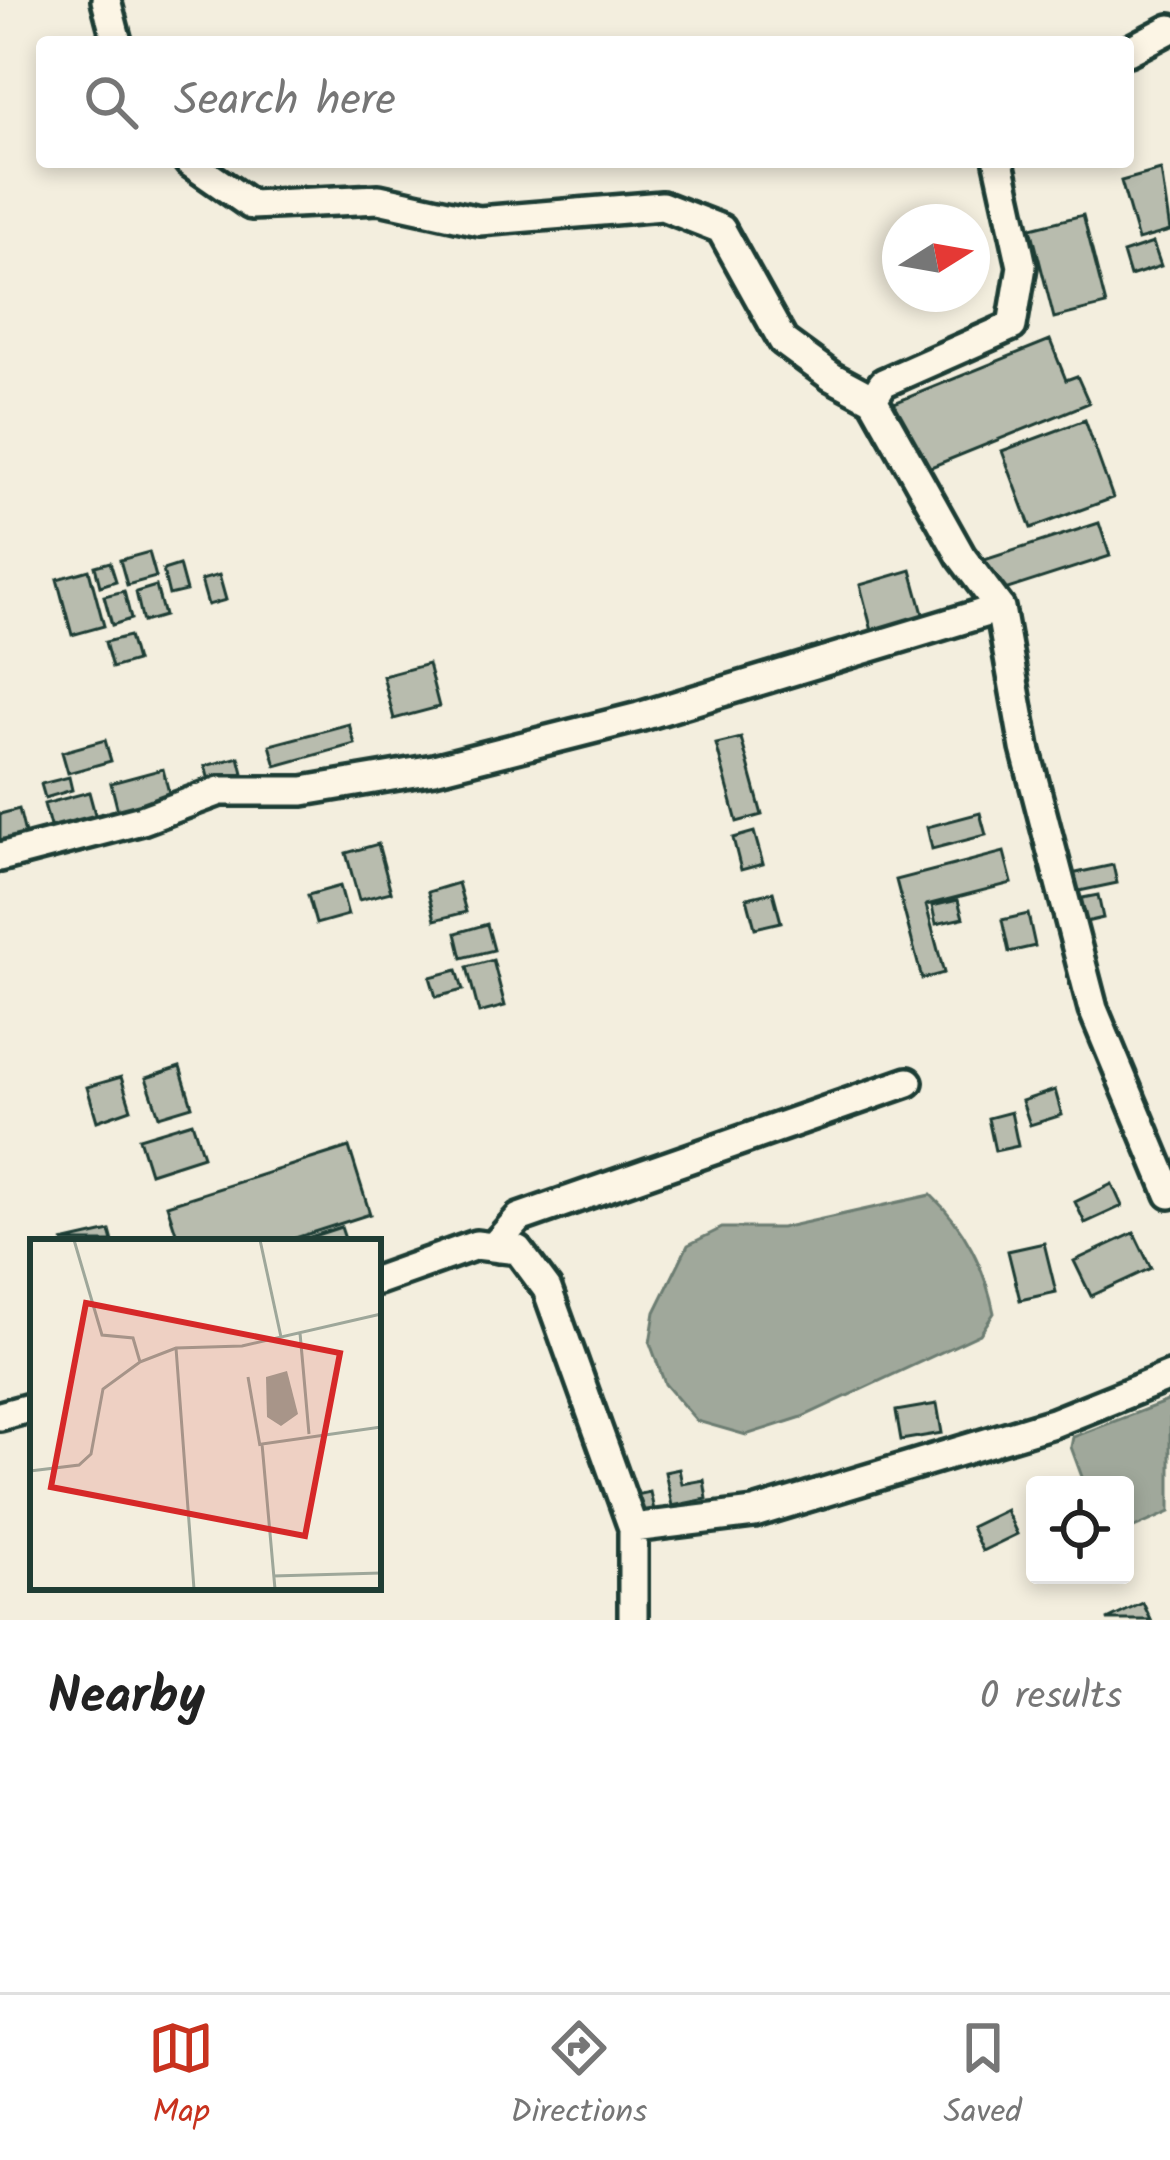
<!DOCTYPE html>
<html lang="en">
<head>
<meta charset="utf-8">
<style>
	:root { --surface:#fff; --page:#f2f2f2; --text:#222; --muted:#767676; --line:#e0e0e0; --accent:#c8321e }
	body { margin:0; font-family:Kalam,sans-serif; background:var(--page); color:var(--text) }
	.controls { position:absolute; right:36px; bottom:36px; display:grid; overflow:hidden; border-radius:12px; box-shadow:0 6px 18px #0003 }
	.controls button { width:108px; height:108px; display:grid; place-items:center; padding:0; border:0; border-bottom:3px solid var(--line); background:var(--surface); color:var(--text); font:60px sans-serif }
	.compass { position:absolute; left:882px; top:204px; width:108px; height:108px; border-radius:50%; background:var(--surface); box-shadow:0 6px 18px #0003; rotate:79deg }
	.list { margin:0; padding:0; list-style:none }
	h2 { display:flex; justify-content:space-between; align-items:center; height:156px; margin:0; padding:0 48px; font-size:51px }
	h2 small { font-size:39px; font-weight:400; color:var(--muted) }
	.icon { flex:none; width:66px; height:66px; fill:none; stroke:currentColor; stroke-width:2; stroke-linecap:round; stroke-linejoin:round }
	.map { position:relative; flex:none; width:1170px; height:1620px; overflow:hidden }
	.search { position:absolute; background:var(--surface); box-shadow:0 6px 18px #0003; left:36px; right:36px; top:36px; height:132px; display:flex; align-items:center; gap:30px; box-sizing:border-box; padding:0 42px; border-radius:12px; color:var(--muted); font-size:45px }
	.sheet { height:372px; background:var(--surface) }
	nav { display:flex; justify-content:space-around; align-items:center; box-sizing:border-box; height:168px; border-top:3px solid var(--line); background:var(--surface); font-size:33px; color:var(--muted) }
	nav a { display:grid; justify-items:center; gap:6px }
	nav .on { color:var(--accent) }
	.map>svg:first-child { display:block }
	.water { fill:#a0a89b; stroke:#6c7d72; stroke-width:3 }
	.building { fill:#b8bcae; stroke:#1f3d34; stroke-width:3 }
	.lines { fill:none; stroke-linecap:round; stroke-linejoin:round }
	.street-casing { stroke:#1f3d34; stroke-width:36 }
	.street { stroke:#fcf5e5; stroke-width:27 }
	.inset-road { fill:none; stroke:#9ea79a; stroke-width:3 }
	.view { fill:#d62828; fill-opacity:0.15; stroke:#d62828; stroke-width:6 }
	.inset-edge { fill:none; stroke:#1f3d34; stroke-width:6 }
</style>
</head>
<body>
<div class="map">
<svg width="1170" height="1620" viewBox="0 0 1170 1620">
	<rect width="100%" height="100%" fill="#f3eede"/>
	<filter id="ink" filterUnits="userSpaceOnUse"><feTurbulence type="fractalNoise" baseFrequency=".00833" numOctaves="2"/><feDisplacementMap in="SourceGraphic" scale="24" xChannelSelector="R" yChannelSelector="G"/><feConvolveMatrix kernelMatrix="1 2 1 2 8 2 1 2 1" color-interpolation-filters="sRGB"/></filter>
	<g filter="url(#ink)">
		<!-- water -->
		<path class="water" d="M 931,1195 C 964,1226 985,1268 994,1313 L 980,1334 L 802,1417 L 746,1435 L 697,1421 L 665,1384 L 650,1343 L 655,1312 L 688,1245 L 722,1228 L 781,1228 Z
			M 1170,1400 L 1170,1512 L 1125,1532 L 1125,1485 L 1085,1485 L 1071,1447 L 1073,1437 Z"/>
		<!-- building -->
		<path class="building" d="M 1161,170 L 1170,231 L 1138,240 L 1121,181 Z
			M 1083,215 L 1106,305 L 1054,318 L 1031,228 Z
			M 1153,243 L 1161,266 L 1130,276 L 1123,253 Z
			M 1050,340 L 1066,380 L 1077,376 L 1089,403 L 921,471 L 894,403 Z
			M 1085,420 L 1113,498 L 1031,528 L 1002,451 Z
			M 1099,523 L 1110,556 L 983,597 L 972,564 Z
			M 149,552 L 156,577 L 127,585 L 120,560 Z
			M 110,562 L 116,581 L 100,586 L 95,566 Z
			M 179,565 L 186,591 L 169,595 L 163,570 Z
			M 89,570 L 104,626 L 72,635 L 57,579 Z
			M 911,570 L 925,621 L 873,635 L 860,585 Z
			M 219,575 L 226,600 L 208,605 L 201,580 Z
			M 156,586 L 164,616 L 143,622 L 136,592 Z
			M 124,591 L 131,619 L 112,625 L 104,596 Z
			M 129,636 L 136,661 L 112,668 L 105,642 Z
			M 428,664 L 439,707 L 394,719 L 383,676 Z
			M 349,724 L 355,744 L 276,766 L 270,745 Z
			M 741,738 L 762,815 L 737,822 L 716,744 Z
			M 105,740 L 111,761 L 68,773 L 62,752 Z
			M 239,757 L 246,785 L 213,795 L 205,766 Z
			M 163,769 L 171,801 L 119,815 L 111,783 Z
			M 69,777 L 72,790 L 45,798 L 41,784 Z
			M 89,792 L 103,844 L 58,856 L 44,804 Z
			M 19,809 L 26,838 L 0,845 L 0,814 Z
			M 980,813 L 986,835 L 932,849 L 927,827 Z
			M 754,832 L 763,864 L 741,870 L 733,838 Z
			M 378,844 L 391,892 L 359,900 L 346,853 Z
			M 1004,852 L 1012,883 L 926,905 L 944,973 L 922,979 L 896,880 Z
			M 1113,865 L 1117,883 L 1070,893 L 1067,875 Z
			M 458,883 L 466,912 L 435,920 L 428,892 Z
			M 340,886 L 348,915 L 316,924 L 308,895 Z
			M 773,892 L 781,922 L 755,928 L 747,898 Z
			M 1098,895 L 1103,918 L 1073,925 L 1067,901 Z
			M 958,900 L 963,918 L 936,924 L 932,906 Z
			M 1028,914 L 1035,946 L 1009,952 L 1002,920 Z
			M 487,924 L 494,950 L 462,958 L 456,933 Z
			M 493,960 L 505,1006 L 479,1013 L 467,967 Z
			M 457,970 L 463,990 L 436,997 L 430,977 Z
			M 180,1067 L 192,1106 L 159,1116 L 146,1078 Z
			M 121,1077 L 131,1109 L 97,1121 L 87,1087 Z
			M 1055,1090 L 1062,1115 L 1030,1125 L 1022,1101 Z
			M 1011,1112 L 1018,1146 L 995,1151 L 988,1118 Z
			M 192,1122 L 203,1156 L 150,1173 L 139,1138 Z
			M 349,1147 L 370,1214 L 283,1242 L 179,1242 L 167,1205 Z
			M 1112,1184 L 1122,1206 L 1085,1223 L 1075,1202 Z
			M 341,1227 L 346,1242 L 295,1242 Z
			M 110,1231 L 113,1242 L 62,1242 Z
			M 1134,1233 L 1151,1268 L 1091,1296 L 1074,1261 Z
			M 1044,1243 L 1056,1292 L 1020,1300 L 1008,1251 Z
			M 937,1404 L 942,1433 L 901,1440 L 896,1411 Z
			M 679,1469 L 682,1484 L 704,1480 L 707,1499 L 672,1506 L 665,1472 Z
			M 650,1492 L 654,1510 L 617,1518 L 613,1500 Z
			M 1006,1510 L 1017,1534 L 982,1551 L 971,1527 Z
			M 1143,1603 L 1151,1620 L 1107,1620 Z"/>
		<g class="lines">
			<defs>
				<path id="street" d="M 106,0 L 117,42
					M 1128,51 L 1170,29
					M 189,162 L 251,205 L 379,199 L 479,221 L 662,206 L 721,229 L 783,341 L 832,377 L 873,399
					M 999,162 L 1022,266 L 1012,326 L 883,383 L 873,399 L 961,556 L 1000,608 L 1025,748 L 1093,1009 L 1170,1194
					M 0,857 L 142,820 L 220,791 L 303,791 L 434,769 L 639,717 L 1000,608
					M 498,1248 L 494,1246 L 519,1218 L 908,1082
					M 378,1280 L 476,1245 L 518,1250 L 547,1289 L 633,1528 L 633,1620
					M 0,1416 L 33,1407
					M 633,1528 L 754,1513 L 1053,1423 L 1170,1376"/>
			</defs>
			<!-- street casing -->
			<use href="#street" class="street-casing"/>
			<!-- street -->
			<use href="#street" class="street"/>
		</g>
	</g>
	<!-- overview -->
	<g transform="translate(30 1239)">
		<rect width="351" height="351" fill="#f3eede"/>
		<path d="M 257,132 L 268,175 L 251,187 L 237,178 L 236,138 Z" fill="#a0a89b"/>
		<path class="inset-road" d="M 44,1 L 72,96 L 103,99 L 110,123 L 146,109 L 212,107 L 351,75M 230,1 L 251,98M 270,94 L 279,195M 146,109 L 164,350M 218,138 L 230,207M 0,232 L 49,226 L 61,215 L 73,150 L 110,123M 243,337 L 351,334M 245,350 L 232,205 L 351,188"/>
		<path class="view" d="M 56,64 L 310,114 L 275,297 L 21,248 Z"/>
		<rect width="351" height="351" class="inset-edge"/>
	</g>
</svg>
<div class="controls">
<button><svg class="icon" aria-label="locate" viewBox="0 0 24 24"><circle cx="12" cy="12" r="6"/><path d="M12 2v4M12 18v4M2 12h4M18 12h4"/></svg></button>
</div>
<svg class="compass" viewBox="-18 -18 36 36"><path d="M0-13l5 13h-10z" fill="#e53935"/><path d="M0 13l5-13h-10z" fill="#767676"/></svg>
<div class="search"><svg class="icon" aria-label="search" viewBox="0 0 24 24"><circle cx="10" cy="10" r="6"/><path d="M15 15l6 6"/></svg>Search here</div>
</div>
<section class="sheet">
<h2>Nearby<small>0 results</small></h2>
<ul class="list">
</ul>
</section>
<nav>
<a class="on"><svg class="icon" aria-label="map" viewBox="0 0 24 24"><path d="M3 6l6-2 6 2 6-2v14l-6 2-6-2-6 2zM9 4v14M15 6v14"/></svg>Map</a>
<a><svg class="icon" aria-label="directions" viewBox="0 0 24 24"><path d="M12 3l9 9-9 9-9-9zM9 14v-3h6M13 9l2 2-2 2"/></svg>Directions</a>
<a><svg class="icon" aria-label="saved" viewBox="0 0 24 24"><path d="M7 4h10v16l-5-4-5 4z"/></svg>Saved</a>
</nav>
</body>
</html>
